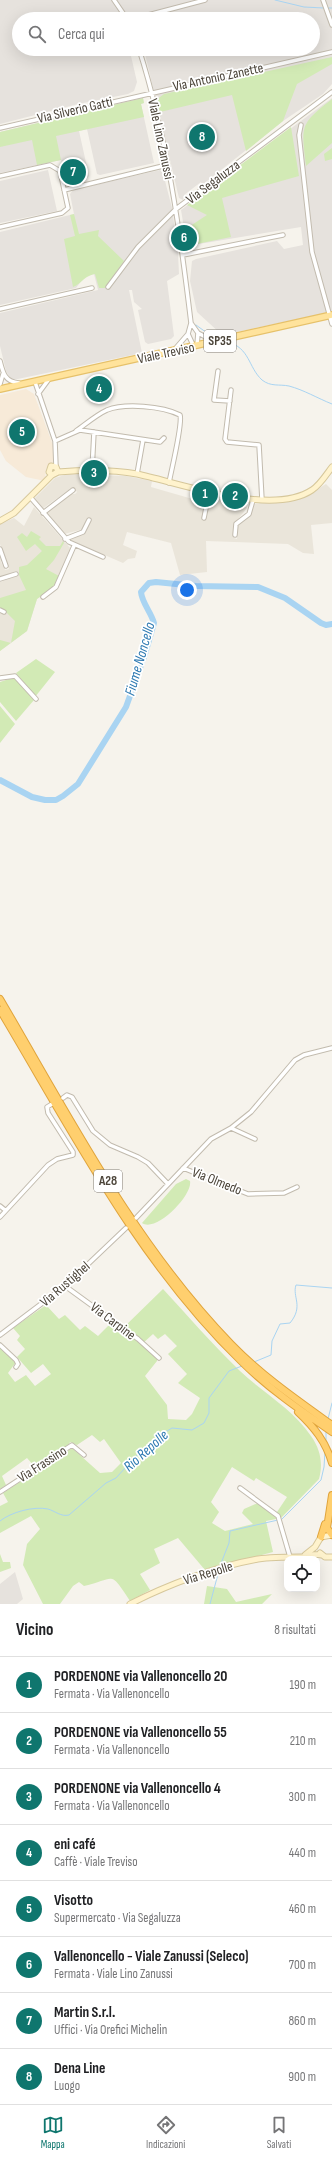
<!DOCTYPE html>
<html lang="it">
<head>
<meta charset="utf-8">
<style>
	:root { --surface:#fff; --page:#f6f6f6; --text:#202124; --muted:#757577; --line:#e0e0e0; --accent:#0f766e }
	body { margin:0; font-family:"Sofia Sans Condensed",sans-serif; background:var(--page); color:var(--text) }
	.controls { position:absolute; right:12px; bottom:12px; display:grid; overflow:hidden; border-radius:8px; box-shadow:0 4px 16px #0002 }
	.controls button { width:36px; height:36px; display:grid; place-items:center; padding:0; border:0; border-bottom:1px solid var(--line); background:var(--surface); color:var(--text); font:20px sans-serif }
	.you { position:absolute; left:187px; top:590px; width:14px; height:14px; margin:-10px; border:3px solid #fff; border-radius:50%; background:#1a73e8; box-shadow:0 0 0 6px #1a73e833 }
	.badge { display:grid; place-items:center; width:26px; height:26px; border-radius:50%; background:var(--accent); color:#fff; font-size:13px; font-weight:700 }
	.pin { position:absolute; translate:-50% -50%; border:2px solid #fff; box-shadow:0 1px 4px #0006 }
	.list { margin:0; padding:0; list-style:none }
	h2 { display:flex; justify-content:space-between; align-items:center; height:52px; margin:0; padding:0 16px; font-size:17px }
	h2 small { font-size:13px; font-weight:400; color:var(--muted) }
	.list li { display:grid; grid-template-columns:26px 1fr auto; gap:12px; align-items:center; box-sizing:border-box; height:56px; padding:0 16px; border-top:1px solid var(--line) }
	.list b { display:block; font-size:15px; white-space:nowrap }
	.list p { margin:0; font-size:13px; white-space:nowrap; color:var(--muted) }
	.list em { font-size:13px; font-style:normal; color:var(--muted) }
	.icon { flex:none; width:22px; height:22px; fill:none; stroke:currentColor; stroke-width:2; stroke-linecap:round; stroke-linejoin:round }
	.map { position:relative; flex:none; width:332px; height:1604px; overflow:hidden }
	.search { position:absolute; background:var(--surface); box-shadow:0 4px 16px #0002; left:12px; right:12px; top:12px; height:44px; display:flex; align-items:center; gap:10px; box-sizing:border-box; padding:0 14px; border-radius:22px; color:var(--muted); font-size:15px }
	.sheet { height:500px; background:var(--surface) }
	nav { display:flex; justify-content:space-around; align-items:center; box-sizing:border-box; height:56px; border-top:1px solid var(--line); background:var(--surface); font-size:11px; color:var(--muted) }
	nav a { display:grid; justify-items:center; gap:2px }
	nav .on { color:var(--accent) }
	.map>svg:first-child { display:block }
	.residential { fill:#eae5da }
	.commercial { fill:#f7ead8 }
	.industrial { fill:#e6e2dd; fill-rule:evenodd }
	.green { fill:#d2eab5; fill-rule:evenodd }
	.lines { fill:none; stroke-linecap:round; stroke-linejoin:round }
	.stream { stroke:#a9d4f2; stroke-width:1 }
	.river { stroke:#a9d4f2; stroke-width:6 }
	.street-casing { stroke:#c2bbae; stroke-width:5.5 }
	.secondary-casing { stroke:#d6c79b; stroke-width:7 }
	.primary-casing { stroke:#e6c16a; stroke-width:8 }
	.highway-casing { stroke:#e0a43c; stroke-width:8 }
	.street { stroke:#fff; stroke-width:3.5 }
	.secondary { stroke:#fff3cd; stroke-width:5 }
	.primary { stroke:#ffe39c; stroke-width:5.5 }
	.highway { stroke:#ffcf6e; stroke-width:6 }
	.labels { text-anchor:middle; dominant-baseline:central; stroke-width:3.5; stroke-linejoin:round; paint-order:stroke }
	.shield { fill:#fff; stroke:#817c74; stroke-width:1 }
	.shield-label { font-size:13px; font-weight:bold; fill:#4b4439 }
	.street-label { font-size:14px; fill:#4b4439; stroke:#fff }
	.water-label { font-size:15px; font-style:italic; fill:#2e7ab2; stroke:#fff }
</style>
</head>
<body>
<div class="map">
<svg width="332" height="1604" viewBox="0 0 332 1604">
	<rect width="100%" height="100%" fill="#f6f3ec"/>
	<!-- residential -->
	<path class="residential" d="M 68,474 L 126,476 L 152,481 L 151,487 L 196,500 L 197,494 L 245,504 L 247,508 L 234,524 L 234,538 L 237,539 L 237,525 L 249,517 L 254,504 L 305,497 L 326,484 L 332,490 L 332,523 L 311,525 L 314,554 L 303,553 L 288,544 L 206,541 L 207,572 L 180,575 L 171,543 L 127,532 L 123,545 L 137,551 L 135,558 L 128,559 L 123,563 L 70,540 L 86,532 L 91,518 L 88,518 L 84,529 L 64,534 L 45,513 L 70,494 L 75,494 L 77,492 L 73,487 L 42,509 L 34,499 L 55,478 Z
		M 34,507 L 71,549 L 54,587 L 37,599 L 27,631 L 0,651 L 0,612 L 4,613 L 4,610 L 0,608 L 0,582 L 19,575 L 17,571 L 0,577 L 0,552 L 1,562 L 5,570 L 9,569 L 0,544 L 0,524 L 14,518 L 24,526 Z"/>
	<!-- commercial -->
	<path class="commercial" d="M 26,389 L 34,394 L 53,445 L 55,460 L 46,469 L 45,481 L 26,477 L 6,461 L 0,450 L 0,395 Z"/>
	<!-- industrial -->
	<path class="industrial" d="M 0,0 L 332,0 L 332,84 L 323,94 L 283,121 L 202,185 L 201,182 L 184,195 L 183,200 L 179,198 L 145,54 L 131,56 L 137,82 L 134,91 L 128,94 L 78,104 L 0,124 ZM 19,19 L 313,19 L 313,49 L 19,49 Z
		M 143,98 L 144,103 L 141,104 L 154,163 L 100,175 L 97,174 L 87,129 L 79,131 L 89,176 L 87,178 L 68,181 L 61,160 L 0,173 L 0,132 Z
		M 332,98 L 332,312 L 222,335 L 197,312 L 190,281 L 192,261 L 196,259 L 277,241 L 284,249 L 303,245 L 301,227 L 187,246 L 181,210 Z
		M 48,170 L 57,211 L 0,223 L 0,181 Z
		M 160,170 L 163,173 L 172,208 L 178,253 L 179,274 L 167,281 L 174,336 L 171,339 L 148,344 L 145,342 L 138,310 L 142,309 L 134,302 L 132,290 L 129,290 L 142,353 L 13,380 L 10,378 L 6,371 L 0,346 L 0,313 L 98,290 L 94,274 L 85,276 L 76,288 L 0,305 L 0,232 L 74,214 L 70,194 L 73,190 Z
		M 15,1572 L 23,1599 L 17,1604 L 0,1604 L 0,1584 Z"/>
	<!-- green -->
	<path class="green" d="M 332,57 L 332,64 L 297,84 L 283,121 L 246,151 L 232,95 L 160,112 L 156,100 L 164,94 Z
		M 143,98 L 144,103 L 141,104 L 144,117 L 56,136 L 61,160 L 37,165 L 32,140 L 0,147 L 0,132 Z
		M 332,99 L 332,143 L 306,166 C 301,125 300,124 332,99 Z
		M 291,127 L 299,176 L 222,198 L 231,237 L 187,246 L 184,230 L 207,215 L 187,205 Z
		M 332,148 L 332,159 L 325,161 L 324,154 Z
		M 74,214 L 79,234 L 99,230 L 98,236 L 124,261 L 105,288 L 99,288 L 95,274 C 82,277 83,283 73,287 L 64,239 L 75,236 L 70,215 Z
		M 31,531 L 41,537 L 39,539 L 46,546 L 60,546 L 63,541 L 64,543 L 54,560 L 46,569 L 59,576 L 54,587 L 37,599 L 27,631 L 0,651 L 0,640 L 11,643 L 15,621 L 4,610 L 0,608 L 0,598 L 26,590 L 19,575 L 19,567 L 27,565 L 42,551 L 35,544 L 26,551 L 17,537 L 22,533 L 27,537 Z
		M 36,659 L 55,672 L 35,697 L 16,673 Z
		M 15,677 L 34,700 L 16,721 L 0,702 L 0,682 Z
		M 0,706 L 15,724 L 0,743 Z
		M 186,1179 L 190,1181 C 193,1195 156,1233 142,1223 L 176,1184 Z
		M 163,1289 C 188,1316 213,1345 240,1371 C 263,1393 293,1409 311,1436 C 321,1450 323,1464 319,1479 L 281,1518 L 266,1521 L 273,1552 L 205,1570 L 178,1538 L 154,1549 L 160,1563 L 140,1574 L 150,1590 L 130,1601 C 109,1569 116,1579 84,1586 L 79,1582 L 73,1586 L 60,1604 L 43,1604 L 23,1565 L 27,1544 L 40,1529 L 31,1516 L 0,1533 L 0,1506 L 8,1502 L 3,1493 L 72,1448 L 100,1473 L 112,1472 L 121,1463 L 104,1439 L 100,1442 L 92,1435 L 77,1445 L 70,1442 L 68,1446 L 35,1467 L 27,1458 L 2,1476 L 6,1485 L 0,1489 L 0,1348 L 16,1362 L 8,1373 L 15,1382 L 26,1375 L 35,1386 L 51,1374 L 43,1364 L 31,1373 L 17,1357 L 25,1349 L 17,1340 L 20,1336 L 13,1328 L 46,1305 L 59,1319 L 65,1315 L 80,1330 L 85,1326 L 98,1336 L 112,1322 L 122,1329 ZM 153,1334 L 158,1339 L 165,1334 L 177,1346 L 168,1354 L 187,1374 L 178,1383 L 200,1398 L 192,1414 L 186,1420 L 168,1419 L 167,1405 L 145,1376 L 157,1361 L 157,1358 L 142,1344 ZM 232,1467 L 254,1481 L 256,1478 L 287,1497 L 275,1515 L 258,1503 L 244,1509 L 242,1513 L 253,1524 L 225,1531 L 212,1523 L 219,1512 L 211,1502 Z
		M 0,1554 L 3,1562 L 10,1562 L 11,1568 L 0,1572 Z
		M 207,1586 L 227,1589 L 236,1602 L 272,1594 L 262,1604 L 204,1604 Z"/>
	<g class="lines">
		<!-- stream -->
		<path class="stream" d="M 275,0 L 304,7 L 324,8
			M 327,8 L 332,8
			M 196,325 L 214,338
			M 228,342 C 250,348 248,367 262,380 C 271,387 279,384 289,386 C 304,390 317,398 332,404
			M 254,1362 L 271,1355 L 272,1341 L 280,1324 L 290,1323 C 304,1306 292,1297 296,1285 L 332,1288
			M 328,1419 L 332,1403
			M 326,1441 L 326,1431
			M 281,1520 L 321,1480 L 324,1467 L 325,1452
			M 0,1521 C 11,1512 34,1506 48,1509 C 55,1511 61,1517 69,1515 L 106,1483 L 116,1478 L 135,1457 L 159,1436 L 172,1428 L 192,1430 L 204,1423 L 209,1413 L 209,1398 L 229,1371 L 242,1366
			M 220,1566 L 229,1543 L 230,1531 L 278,1520
			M 210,1604 L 218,1574"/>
		<!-- river -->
		<path class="river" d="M 0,780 L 32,797 L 45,800 L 56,800 L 63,796 L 78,784 L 126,707 L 145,654 L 154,623 C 151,612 142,603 141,592 L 149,583 L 156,582 L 196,586 L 258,587 L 285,598 L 321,623 L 326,625 L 332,624"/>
		<defs>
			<path id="street" d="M 114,0 L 127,19
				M 323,0 L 332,25
				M 133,19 L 205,0
				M 139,49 C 167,137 180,231 191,323 L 188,334 L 175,349
				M 301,125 L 299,135 L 312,252 L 332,324
				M 0,128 L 332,52
				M 0,176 L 50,165 L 60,171 L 68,208 L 62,213 L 0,227
				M 64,190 L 167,165
				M 183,255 L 283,235
				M 108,287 L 138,247 L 176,209 L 332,92
				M 0,309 L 92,288
				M 191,323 L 198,333 L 197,345
				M 198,333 L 213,341
				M 188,334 L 194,347
				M 0,361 C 3,373 5,382 19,383
				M 218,371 L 214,400 L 230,401
				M 35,382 L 55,441 L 56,467
				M 0,384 L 3,374
				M 231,390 L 225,439 L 227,442 L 259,445 L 262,500
				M 38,394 L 49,379
				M 76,431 C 86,424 96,415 107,410 C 125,403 162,406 180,415 C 183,424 171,471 169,483
				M 55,441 L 80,430 L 160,442 L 164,438
				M 92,470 L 94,432
				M 137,474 L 143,440
				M 31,498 L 69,542 L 103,557
				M 43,513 L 73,490
				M 204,518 L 209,493
				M 235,535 L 236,524 L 249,514 L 253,500
				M 65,539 L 83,532 L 89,520
				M 0,549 L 6,566
				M 0,579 L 16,574
				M 43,597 L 56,587 L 74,546
				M 0,610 L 4,612
				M 0,678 L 15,676 L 36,699
				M 63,1098 L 67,1095 L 72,1097 L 93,1131 L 110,1145 L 138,1157 L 148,1163 L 168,1184
				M 231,1128 L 255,1139
				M 183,1168 L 248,1194 L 284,1193 L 297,1187
				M 0,1206 L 5,1210
				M 0,1217 L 48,1165 L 57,1159 L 73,1155 L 73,1152 L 48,1113 L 47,1107 L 52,1104
				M 136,1218 L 211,1139 L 231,1128 L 251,1112 L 295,1060 L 304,1055 L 332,1048
				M 65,1286 L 138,1339 L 159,1358
				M 0,1335 L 65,1286 L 126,1228
				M 0,1345 L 16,1360 L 18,1364 L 16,1367
				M 240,1488 L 278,1516 L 290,1557
				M 0,1492 L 72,1445 L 84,1455"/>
			<path id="secondary" d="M 58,472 C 84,470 110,469 137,474 C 180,483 272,517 312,490 C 320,485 326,475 332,467
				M 52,475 L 49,472 L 51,466 L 56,467 L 58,472
				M 0,521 L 14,513 L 52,475 L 58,472
				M 320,1553 L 325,1557 L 332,1557
				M 305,1555 L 315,1547 L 321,1537 L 332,1535
				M 130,1604 C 167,1585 217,1566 258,1559 C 272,1557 287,1557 301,1557 C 309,1557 314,1553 322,1555"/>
			<path id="primary" d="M 0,389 L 332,315"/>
			<path id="highway" d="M 0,999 C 70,1118 134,1244 231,1344 C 261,1375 297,1400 332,1425
				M 0,1010 C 73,1132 138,1261 241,1361 C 268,1388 300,1410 332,1432
				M 298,1412 C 314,1427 326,1442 332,1463
				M 332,1495 L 327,1528 L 332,1535
				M 321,1537 L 325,1524"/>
		</defs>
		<!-- street casing -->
		<use href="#street" class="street-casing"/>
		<!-- secondary casing -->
		<use href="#secondary" class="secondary-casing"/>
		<!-- primary casing -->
		<use href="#primary" class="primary-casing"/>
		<!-- highway casing -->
		<use href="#highway" class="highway-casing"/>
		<!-- street -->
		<use href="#street" class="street"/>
		<!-- secondary -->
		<use href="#secondary" class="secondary"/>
		<!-- primary -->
		<use href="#primary" class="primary"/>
		<!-- highway -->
		<use href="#highway" class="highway"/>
	</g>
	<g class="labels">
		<!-- shield labels -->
		<g class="shield">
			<rect x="204" y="330" width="32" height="22" rx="3"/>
			<rect x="94" y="1170" width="28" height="22" rx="3"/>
		</g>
		<g class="shield-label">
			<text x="220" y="341">SP35</text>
			<text x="108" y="1181">A28</text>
		</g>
		<!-- street labels -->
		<g class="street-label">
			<text transform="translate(218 77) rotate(-12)">Via Antonio Zanette</text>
			<text transform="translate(75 110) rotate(-13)">Via Silverio Gatti</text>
			<text transform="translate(161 139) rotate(78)">Viale Lino Zanussi</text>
			<text transform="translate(213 182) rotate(-37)">Via Segaluzza</text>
			<text transform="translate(166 353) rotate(-12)">Viale Treviso</text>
			<text transform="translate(217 1181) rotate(22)">Via Olmedo</text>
			<text transform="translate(65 1284) rotate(-41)">Via Rustighel</text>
			<text transform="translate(113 1321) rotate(37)">Via Carpine</text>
			<text transform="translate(42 1464) rotate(-33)">Via Frassino</text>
			<text transform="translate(208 1573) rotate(-17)">Via Repolle</text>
		</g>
		<!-- water labels -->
		<g class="water-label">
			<text transform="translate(140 659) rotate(-74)">Fiume Noncello</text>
			<text transform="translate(146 1451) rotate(-42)">Rio Repolle</text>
		</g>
	</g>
</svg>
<div class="controls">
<button><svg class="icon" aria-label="locate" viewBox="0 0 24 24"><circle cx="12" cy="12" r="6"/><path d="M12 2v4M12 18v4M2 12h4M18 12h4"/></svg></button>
</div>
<div class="you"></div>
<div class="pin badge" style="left:205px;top:494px">1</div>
<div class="pin badge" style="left:235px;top:496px">2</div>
<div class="pin badge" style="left:94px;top:473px">3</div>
<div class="pin badge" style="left:99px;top:389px">4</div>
<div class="pin badge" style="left:22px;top:432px">5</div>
<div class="pin badge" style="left:184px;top:238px">6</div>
<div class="pin badge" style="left:73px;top:172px">7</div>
<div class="pin badge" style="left:202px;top:137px">8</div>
<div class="search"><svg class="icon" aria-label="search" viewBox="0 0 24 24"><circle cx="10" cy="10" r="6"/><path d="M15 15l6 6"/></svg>Cerca qui</div>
</div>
<section class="sheet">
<h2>Vicino<small>8 risultati</small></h2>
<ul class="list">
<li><span class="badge">1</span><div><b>PORDENONE via Vallenoncello 20</b><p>Fermata · Via Vallenoncello</p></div><em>190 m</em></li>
<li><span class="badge">2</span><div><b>PORDENONE via Vallenoncello 55</b><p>Fermata · Via Vallenoncello</p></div><em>210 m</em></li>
<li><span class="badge">3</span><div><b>PORDENONE via Vallenoncello 4</b><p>Fermata · Via Vallenoncello</p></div><em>300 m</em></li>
<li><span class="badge">4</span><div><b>eni café</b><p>Caffè · Viale Treviso</p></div><em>440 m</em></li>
<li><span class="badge">5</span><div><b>Visotto</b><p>Supermercato · Via Segaluzza</p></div><em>460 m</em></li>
<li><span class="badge">6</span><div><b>Vallenoncello - Viale Zanussi (Seleco)</b><p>Fermata · Viale Lino Zanussi</p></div><em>700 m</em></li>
<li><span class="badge">7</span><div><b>Martin S.r.l.</b><p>Uffici · Via Orefici Michelin</p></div><em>860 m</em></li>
<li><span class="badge">8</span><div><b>Dena Line</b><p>Luogo</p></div><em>900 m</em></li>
</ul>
</section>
<nav>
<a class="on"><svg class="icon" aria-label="map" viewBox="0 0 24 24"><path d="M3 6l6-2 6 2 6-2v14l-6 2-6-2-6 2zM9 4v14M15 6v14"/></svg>Mappa</a>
<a><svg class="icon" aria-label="directions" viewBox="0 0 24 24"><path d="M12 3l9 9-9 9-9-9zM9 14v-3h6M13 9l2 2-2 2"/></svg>Indicazioni</a>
<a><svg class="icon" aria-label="saved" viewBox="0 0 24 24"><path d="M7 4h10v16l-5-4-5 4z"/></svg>Salvati</a>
</nav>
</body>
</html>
